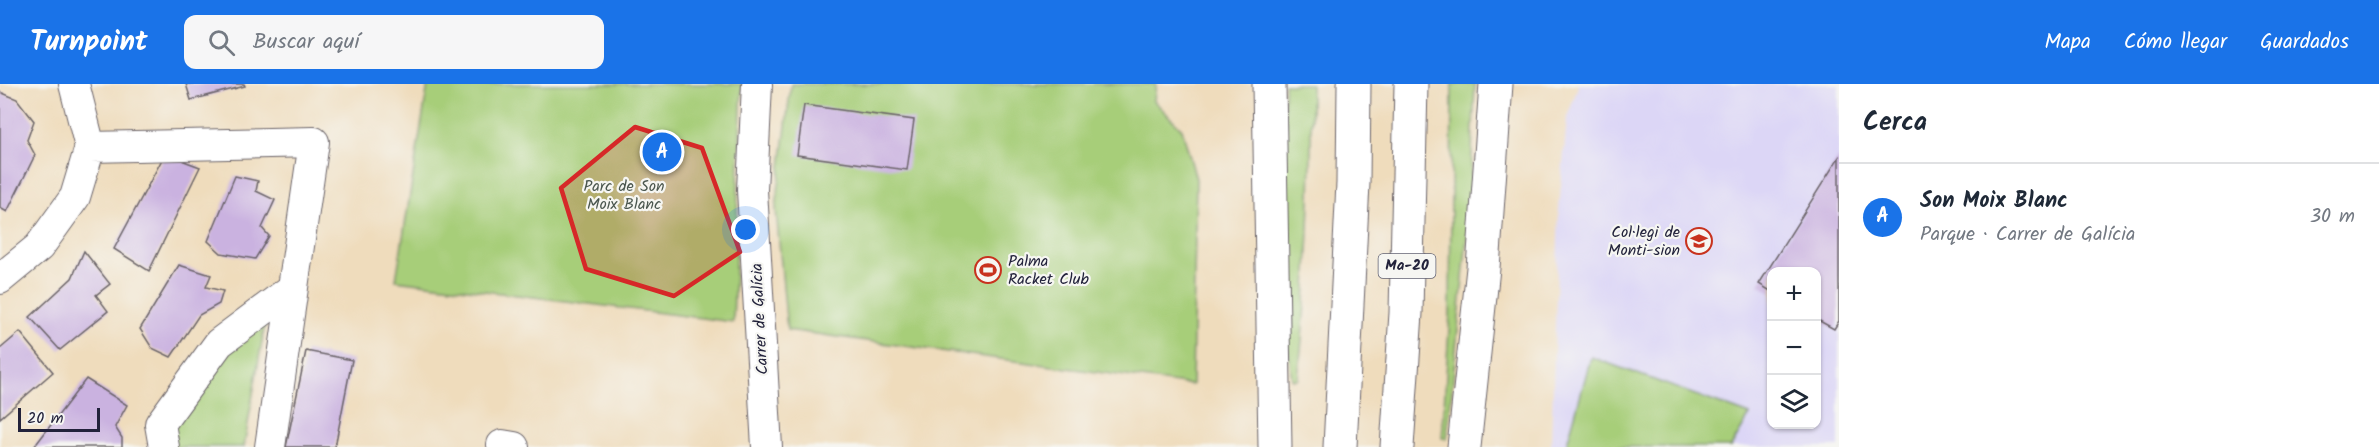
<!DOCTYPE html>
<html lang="es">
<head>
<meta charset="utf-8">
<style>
	:root { --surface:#fff; --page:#f6f6f7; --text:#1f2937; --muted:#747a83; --line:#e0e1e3; --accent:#1a73e8 }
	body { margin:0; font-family:Kalam,sans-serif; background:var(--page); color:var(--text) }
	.controls { position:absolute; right:18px; bottom:18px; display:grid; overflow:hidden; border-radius:12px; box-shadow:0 2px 4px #0004 }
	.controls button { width:54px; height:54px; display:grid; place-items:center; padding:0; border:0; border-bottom:2px solid var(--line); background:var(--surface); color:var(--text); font:30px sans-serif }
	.scale { position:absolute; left:18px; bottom:15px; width:82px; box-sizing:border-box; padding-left:6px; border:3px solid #22223b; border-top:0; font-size:16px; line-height:21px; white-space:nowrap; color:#22223b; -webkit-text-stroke:4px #f6f6f2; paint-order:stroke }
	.you { position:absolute; left:746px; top:146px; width:21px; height:21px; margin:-15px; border:4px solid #fff; border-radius:50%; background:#1a73e8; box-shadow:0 0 0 9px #1a73e833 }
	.badge { display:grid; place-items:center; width:39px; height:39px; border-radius:50%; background:var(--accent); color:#fff; font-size:20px; font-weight:700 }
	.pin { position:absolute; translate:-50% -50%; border:3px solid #fff; box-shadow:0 2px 6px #0006 }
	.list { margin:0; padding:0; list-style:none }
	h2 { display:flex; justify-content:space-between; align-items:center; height:78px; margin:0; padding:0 24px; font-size:26px }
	h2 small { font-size:20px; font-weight:400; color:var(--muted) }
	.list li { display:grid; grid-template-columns:39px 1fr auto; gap:18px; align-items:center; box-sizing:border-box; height:108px; padding:0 24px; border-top:2px solid var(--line) }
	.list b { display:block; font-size:22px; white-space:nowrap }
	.list p { margin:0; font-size:20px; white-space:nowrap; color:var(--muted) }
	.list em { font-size:20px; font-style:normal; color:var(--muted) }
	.icon { flex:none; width:33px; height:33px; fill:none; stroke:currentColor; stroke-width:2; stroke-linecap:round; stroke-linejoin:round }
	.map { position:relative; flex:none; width:1839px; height:363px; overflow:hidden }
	header { display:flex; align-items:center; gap:36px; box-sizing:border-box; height:84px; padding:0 30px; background:var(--accent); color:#fff }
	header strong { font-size:28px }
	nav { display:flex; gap:33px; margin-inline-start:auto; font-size:21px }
	.search { width:420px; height:54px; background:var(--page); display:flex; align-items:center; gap:15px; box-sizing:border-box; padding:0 21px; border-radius:12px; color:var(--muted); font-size:22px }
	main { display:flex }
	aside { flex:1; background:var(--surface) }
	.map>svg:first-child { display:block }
	.built { fill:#dcd6f6; fill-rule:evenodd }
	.green { fill:#a7ce79; stroke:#64785a; stroke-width:1.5 }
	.building { fill:#cab2e0 }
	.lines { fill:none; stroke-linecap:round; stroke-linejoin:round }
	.minor-casing { stroke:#6a6368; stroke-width:32 }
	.motorway-casing { stroke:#6a6368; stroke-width:35 }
	.minor { stroke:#fff; stroke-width:30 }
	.motorway { stroke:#fff; stroke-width:33 }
	.marked { fill:#d62828; fill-opacity:0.2; stroke:#d62828; stroke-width:4.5; stroke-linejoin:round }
	.labels { text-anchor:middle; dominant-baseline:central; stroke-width:4.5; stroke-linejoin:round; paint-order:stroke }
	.shield { fill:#f6f6f2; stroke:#626272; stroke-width:1.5 }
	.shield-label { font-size:15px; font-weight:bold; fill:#22223b }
	.park-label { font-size:16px; fill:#4a564e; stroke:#f6f6f2 }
	.poi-label { font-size:16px; fill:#22223b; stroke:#f6f6f2; text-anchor:end }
	.street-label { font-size:16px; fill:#22223b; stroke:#f6f6f2 }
</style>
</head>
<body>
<header>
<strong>Turnpoint</strong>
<div class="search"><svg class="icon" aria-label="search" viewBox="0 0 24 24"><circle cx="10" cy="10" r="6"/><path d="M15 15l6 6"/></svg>Buscar aquí</div>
<nav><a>Mapa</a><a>Cómo llegar</a><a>Guardados</a></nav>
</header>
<main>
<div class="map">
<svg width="1839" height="363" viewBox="0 0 1839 363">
	<rect width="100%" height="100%" fill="#f6f6f2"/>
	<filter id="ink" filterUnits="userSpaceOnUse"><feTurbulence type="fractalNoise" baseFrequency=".0167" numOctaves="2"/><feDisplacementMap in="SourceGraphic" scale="12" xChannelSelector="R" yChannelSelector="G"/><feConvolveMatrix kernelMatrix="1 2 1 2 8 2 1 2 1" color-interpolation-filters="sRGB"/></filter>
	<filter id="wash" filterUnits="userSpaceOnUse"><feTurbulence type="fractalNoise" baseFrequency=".008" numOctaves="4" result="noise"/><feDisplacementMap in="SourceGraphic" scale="24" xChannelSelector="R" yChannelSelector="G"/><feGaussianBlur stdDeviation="1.35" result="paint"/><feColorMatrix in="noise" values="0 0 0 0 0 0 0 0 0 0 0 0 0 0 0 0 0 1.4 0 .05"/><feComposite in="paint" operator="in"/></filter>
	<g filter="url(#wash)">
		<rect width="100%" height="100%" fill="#efdcbc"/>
		<!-- built -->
		<path class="built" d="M 1579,0 L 1839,0 L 1839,363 L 1551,363 L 1559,126 L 1567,34 ZM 1772,188 L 1816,188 L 1816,340 L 1772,340 Z"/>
		<!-- green -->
		<path class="green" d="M 428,0 L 742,0 L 733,238 L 396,196 Z
			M 791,0 L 1156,0 L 1154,17 L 1182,45 L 1196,95 L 1192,301 L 787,246 L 776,125 Z
			M 1284,0 L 1311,0 C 1312,98 1309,198 1298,295 L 1292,296 L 1288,262 Z
			M 1452,0 L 1475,0 L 1469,134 L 1447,355 L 1442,354 L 1450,229 Z
			M 267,228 L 244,363 L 169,363 L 166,342 L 222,263 Z
			M 1591,273 L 1750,331 L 1731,363 L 1566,363 Z"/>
		<g id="blocks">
			<!-- building -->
			<path class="building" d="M 186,0 L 244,0 L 245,2 L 191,16 Z
				M 0,8 L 17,15 L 34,37 L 27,56 L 35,71 L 7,128 L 0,124 Z
				M 804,21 L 914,36 L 907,86 L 797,71 Z
				M 165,70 L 200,83 L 149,187 L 114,165 Z
				M 1839,73 L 1839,237 L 1834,245 L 1816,235 L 1816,188 L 1772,188 L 1772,208 L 1759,200 Z
				M 235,92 L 258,97 L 256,107 L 275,116 L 262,144 L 269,152 L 255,175 L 221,169 L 208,157 Z
				M 84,167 L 110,200 L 96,211 L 108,227 L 60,266 L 30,233 L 72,194 Z
				M 179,181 L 211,191 L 206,203 L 223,207 L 219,220 L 199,231 L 171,273 L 152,264 L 140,245 Z
				M 20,248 L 53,288 L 0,334 L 0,265 Z
				M 306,267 L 352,276 L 335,363 L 286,363 Z
				M 86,295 L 127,321 L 115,343 L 122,354 L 122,363 L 34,363 Z"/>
		</g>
	</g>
	<g filter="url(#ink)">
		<use href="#blocks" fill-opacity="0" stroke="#6a6368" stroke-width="1.5"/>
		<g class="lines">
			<defs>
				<path id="minor" d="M 757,0 L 752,106 L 767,363
					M 90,63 L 314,58 L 270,363
					M 0,195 L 39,163 L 75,113 L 90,63 L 74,0
					M 502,361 L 514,363
					M 164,363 L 160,340 L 219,259 L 293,204"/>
				<path id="motorway" d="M 1269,0 L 1275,363
					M 1340,363 L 1353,99 L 1354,0
					M 1397,363 L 1406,229 L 1411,0
					M 1464,363 L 1483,184 L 1496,0"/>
			</defs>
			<!-- minor casing -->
			<use href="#minor" class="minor-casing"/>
			<!-- motorway casing -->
			<use href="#motorway" class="motorway-casing"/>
			<!-- minor -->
			<use href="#minor" class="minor"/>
			<!-- motorway -->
			<use href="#motorway" class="motorway"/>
		</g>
	</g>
	<!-- marked area -->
	<path class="marked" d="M 635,43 L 702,64 L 740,168 L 674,212 L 586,185 L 561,104 Z"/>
	<!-- icons -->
	<defs>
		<symbol id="school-ring" viewBox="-11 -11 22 22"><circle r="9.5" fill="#f6f6f2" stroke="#c8321e" stroke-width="1.5"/><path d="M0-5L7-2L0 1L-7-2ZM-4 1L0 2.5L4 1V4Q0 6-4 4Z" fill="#c8321e"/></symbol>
		<symbol id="stadium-ring" viewBox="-11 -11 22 22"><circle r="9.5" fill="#f6f6f2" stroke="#c8321e" stroke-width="1.5"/><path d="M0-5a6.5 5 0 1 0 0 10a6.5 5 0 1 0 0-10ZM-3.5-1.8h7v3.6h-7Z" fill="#c8321e"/></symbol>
	</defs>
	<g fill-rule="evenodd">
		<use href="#school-ring" x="1684" y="142" width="30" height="30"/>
		<use href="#stadium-ring" x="973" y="171" width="30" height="30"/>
	</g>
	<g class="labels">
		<!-- shield labels -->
		<rect class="shield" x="1378.5" y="170" width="57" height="24" rx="4.5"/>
		<g class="shield-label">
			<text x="1407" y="182">Ma-20</text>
		</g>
		<!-- park labels -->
		<g class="park-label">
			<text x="624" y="102">Parc de Son<tspan x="624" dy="18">Moix Blanc</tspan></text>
		</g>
		<!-- poi labels -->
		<g class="poi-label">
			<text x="1680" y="148">Col·legi de<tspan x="1680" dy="18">Monti-sion</tspan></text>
			<text x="1008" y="177" text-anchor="start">Palma<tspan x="1008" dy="18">Racket Club</tspan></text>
		</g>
		<!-- street labels -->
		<g class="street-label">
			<text transform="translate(760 235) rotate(-93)">Carrer de Galícia</text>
		</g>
	</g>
</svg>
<div class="controls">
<button>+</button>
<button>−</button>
<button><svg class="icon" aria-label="layers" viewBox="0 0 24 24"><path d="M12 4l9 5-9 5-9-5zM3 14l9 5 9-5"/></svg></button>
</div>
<div class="scale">20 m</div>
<div class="you"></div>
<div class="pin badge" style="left:662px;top:68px">A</div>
</div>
<aside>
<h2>Cerca<small></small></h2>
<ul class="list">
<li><span class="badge">A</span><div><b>Son Moix Blanc</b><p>Parque · Carrer de Galícia</p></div><em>30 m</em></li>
</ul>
</aside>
</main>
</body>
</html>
